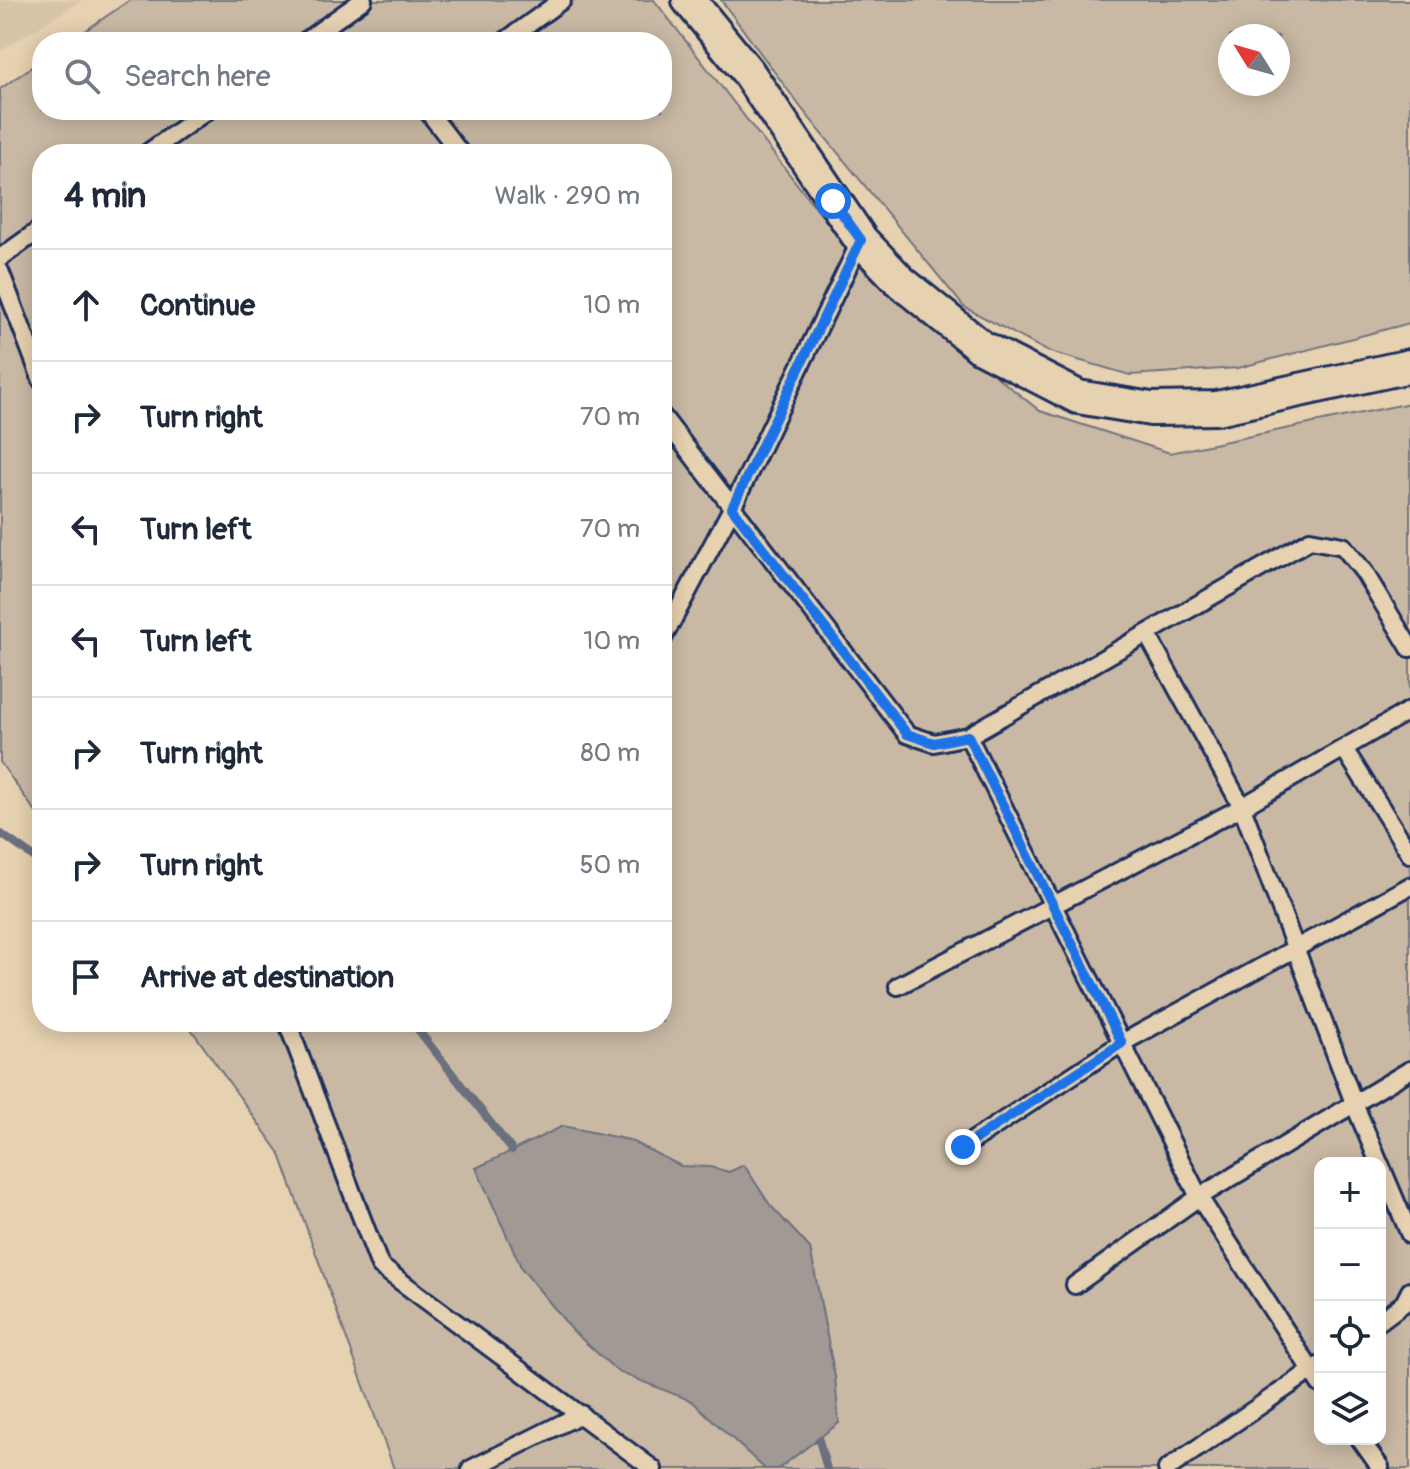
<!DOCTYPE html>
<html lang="en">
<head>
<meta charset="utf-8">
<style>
	:root { --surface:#fff; --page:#f2f2f3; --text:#1f2937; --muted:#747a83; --line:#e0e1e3 }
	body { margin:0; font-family:Pangolin,sans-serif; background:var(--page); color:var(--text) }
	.controls { position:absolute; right:24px; bottom:24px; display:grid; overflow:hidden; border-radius:16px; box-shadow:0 4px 20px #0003 }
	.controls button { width:72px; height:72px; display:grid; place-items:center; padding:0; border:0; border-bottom:2px solid var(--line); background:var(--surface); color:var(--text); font:40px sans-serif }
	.compass { position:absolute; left:1218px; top:24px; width:72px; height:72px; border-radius:50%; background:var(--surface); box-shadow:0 4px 20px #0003; rotate:307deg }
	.stop { position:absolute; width:24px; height:24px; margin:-18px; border:6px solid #1a73e8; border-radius:50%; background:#fff }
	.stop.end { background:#1a73e8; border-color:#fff; box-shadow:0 2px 8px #0008 }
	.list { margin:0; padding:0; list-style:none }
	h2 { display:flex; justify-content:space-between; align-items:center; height:104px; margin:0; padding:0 32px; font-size:34px }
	h2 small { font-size:26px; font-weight:400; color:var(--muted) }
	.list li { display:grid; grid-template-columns:52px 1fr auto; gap:24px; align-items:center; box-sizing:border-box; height:112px; padding:0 32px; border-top:2px solid var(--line) }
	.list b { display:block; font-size:30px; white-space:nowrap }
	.list em { font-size:26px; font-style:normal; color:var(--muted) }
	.icon { flex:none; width:44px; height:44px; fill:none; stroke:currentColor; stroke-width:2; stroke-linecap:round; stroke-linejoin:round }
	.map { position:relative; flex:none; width:1410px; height:1469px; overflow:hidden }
	.search { position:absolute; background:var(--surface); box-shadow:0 4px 20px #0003; left:32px; top:32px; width:640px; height:88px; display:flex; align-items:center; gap:20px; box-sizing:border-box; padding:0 28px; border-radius:32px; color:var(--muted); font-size:30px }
	.panel { position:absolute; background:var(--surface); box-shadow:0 4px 20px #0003; left:32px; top:144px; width:640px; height:888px; border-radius:32px }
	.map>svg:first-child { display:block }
	.built { fill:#d7c5aa }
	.green { fill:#c9b9a4; stroke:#727481; stroke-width:2; fill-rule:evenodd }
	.water { fill:#a09994; stroke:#6b6f7e; stroke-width:2 }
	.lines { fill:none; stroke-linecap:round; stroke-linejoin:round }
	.stream { stroke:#6b6f7e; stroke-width:8 }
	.service-casing { stroke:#1b2f5e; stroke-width:22 }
	.minor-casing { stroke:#1b2f5e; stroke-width:38 }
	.service { stroke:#e6d1b0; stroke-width:16 }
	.minor { stroke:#e6d1b0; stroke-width:32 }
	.route { stroke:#1a73e8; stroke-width:10 }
</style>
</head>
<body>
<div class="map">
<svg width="1410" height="1469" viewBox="0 0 1410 1469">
	<rect width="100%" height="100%" fill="#e6d1b0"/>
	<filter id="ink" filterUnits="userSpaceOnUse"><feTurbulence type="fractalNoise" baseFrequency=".0125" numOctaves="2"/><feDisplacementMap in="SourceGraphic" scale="16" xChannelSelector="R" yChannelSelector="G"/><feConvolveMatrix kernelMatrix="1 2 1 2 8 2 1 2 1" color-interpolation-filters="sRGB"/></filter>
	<g filter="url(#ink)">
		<!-- built -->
		<path class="built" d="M 0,0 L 82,0 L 0,51 Z"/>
		<!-- green -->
		<path class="green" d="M 130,0 L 654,0 L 867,274 L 1040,411 L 1170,453 L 1410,403 L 1410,1469 L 394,1469 L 279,1152 L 186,1022 L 662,1022 L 662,154 L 42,154 L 42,821 L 0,762 L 0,89 L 42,60 L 42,110 L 662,110 L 662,42 L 69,42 ZM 1320,1163 L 1380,1163 L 1380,1439 L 1320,1439 Z
			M 721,0 L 1410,0 L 1410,323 L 1238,368 L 1130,375 L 1047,351 L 964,307 L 802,109 ZM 1278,36 L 1278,84 L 1230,84 L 1230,36 Z"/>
		<!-- water -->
		<path class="water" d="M 563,1126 L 629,1140 L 681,1166 L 710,1167 L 729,1172 L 744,1165 L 770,1205 L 810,1248 L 835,1377 L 839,1423 L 778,1469 L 765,1469 L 692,1401 L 618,1372 L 573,1331 L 522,1269 L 476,1168 Z"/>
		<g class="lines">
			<!-- stream -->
			<path class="stream" d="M 0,833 L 42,863
				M 412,1022 L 512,1150
				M 819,1440 L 827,1469"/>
			<defs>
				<path id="service" d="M 304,42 L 363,0
					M 504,42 L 562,0
					M 427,110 L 461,154
					M 146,154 L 208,110
					M 0,258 L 42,228
					M 0,271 L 42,381
					M 662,416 L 907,734 L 934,743 L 968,736 L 1310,540 L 1343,546 L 1364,572 L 1410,648
					M 662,640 L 732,508 L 861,240
					M 968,736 L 1199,1197 L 1320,1384
					M 1345,750 L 1410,854
					M 898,986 L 1242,807 L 1147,634
					M 287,1022 L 380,1266 L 653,1469
					M 963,1147 L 1122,1043 L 1410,886
					M 1379,1163 L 1354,1103 L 1242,807 L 1410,710
					M 1380,1164 L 1410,1235
					M 1075,1285 L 1199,1197 L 1410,1070
					M 1380,1321 L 1404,1303 L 1410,1291
					M 1360,1439 L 1380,1467
					M 471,1469 L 581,1414
					M 1167,1469 L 1318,1366"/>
				<path id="minor" d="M 689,0 L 747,71 L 861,240 L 901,282 L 981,347 L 1078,397 L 1151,409 L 1217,408 L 1410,366"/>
			</defs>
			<!-- service casing -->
			<use href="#service" class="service-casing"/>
			<!-- minor casing -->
			<use href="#minor" class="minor-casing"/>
			<!-- service -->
			<use href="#service" class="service"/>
			<!-- minor -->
			<use href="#minor" class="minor"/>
		</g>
	</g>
	<g class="lines" filter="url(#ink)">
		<!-- route -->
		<path class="route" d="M 833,201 L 861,240 L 732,508 L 907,734 L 934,743 L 968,736 L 1122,1043 L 963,1147"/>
	</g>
</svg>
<div class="controls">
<button>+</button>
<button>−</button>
<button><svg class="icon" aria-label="locate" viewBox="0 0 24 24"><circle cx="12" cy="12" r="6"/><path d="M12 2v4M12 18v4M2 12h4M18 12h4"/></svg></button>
<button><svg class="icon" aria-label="layers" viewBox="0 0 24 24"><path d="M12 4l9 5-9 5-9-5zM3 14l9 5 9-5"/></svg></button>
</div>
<svg class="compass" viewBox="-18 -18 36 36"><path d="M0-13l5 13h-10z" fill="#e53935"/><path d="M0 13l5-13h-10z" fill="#747a83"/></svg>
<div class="stop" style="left:833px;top:201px"></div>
<div class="stop end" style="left:963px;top:1147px"></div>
<div class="search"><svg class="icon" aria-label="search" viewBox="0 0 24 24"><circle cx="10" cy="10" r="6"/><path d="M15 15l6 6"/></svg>Search here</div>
<section class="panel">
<h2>4 min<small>Walk · 290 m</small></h2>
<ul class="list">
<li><svg class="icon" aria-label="ahead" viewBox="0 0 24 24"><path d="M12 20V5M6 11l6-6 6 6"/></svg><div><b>Continue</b></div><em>10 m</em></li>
<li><svg class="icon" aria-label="right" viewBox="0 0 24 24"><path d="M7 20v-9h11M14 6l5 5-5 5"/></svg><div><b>Turn right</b></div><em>70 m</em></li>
<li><svg class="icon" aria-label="left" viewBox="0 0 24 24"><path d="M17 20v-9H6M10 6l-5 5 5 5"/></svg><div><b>Turn left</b></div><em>70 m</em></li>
<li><svg class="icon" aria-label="left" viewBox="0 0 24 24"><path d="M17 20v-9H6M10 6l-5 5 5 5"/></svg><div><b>Turn left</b></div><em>10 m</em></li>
<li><svg class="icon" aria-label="right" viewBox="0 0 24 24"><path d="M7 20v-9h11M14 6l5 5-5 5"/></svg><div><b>Turn right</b></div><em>80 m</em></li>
<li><svg class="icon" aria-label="right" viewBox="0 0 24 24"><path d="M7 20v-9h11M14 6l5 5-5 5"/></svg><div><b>Turn right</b></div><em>50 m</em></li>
<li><svg class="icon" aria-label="arrive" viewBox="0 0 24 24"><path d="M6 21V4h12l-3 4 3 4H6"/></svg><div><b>Arrive at destination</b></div></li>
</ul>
</section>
</div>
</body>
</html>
